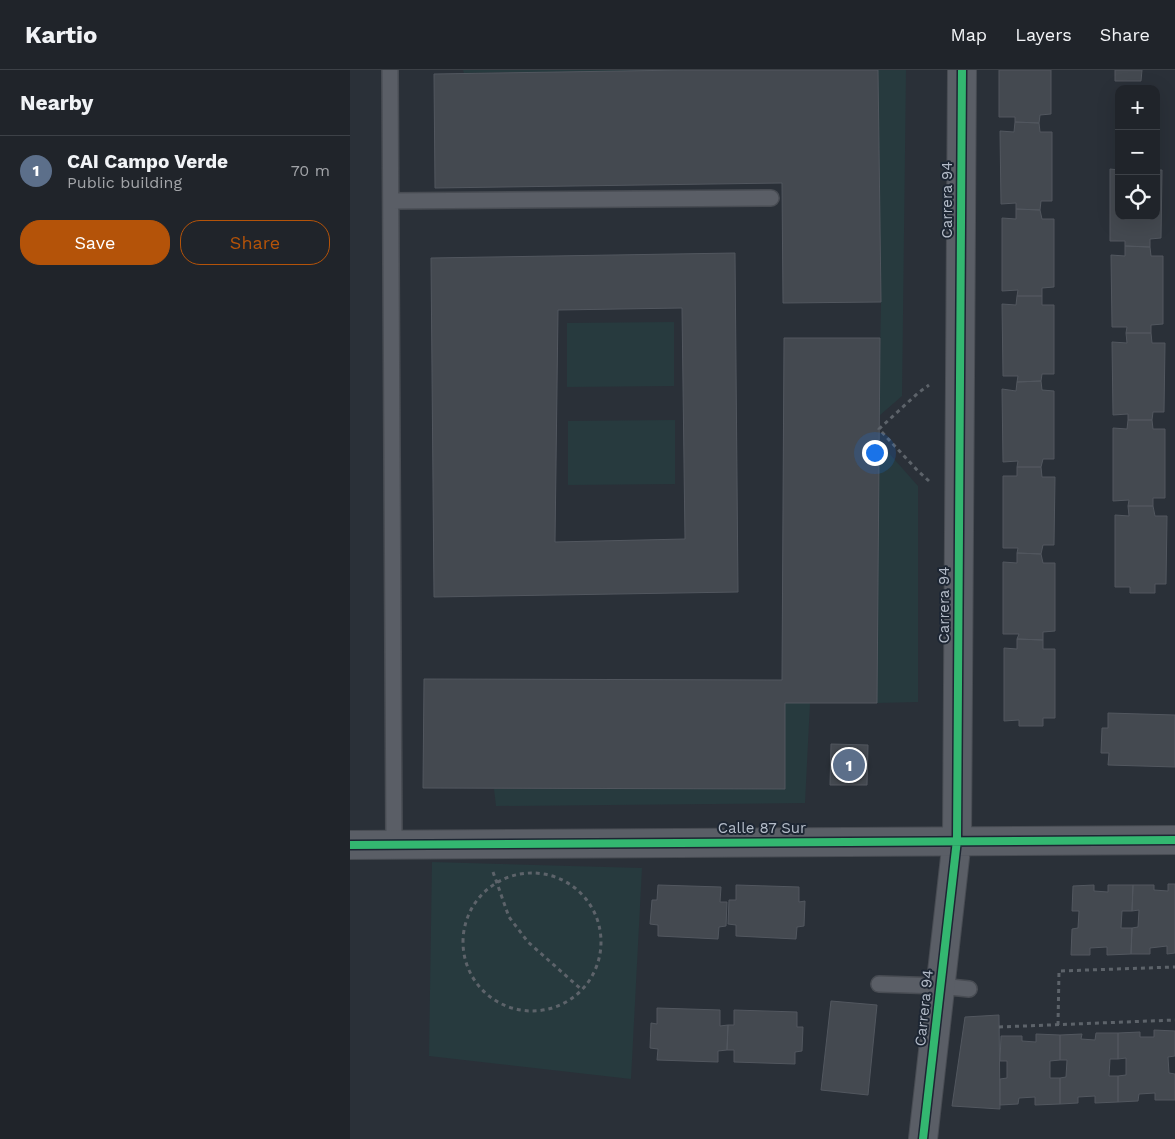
<!DOCTYPE html>
<html lang="en">
<head>
<meta charset="utf-8">
<style>
	:root { --surface:#20242a; --page:#282c32; --text:#f1f3f6; --muted:#a2a4a8; --line:#3d4147; --accent:#b45309 }
	body { margin:0; font-family:"Work Sans",sans-serif; background:var(--page); color:var(--text) }
	.controls { position:absolute; right:15px; top:15px; display:grid; overflow:hidden; border-radius:10px; box-shadow:0 5px 20px #0002 }
	.controls button { width:45px; height:45px; display:grid; place-items:center; padding:0; border:0; border-bottom:1px solid var(--line); background:var(--surface); color:var(--text); font:25px sans-serif }
	.you { position:absolute; left:524px; top:382px; width:18px; height:18px; margin:-12px; border:4px solid #fff; border-radius:50%; background:#1a73e8; box-shadow:0 0 0 8px #1a73e833 }
	.badge { display:grid; place-items:center; width:32px; height:32px; border-radius:50%; background:var(--accent); color:#fff; font-size:16px; font-weight:700 }
	.pin { position:absolute; translate:-50% -50%; border:2px solid #fff; box-shadow:0 1px 5px #0006 }
	.list { margin:0; padding:0; list-style:none }
	h2 { display:flex; justify-content:space-between; align-items:center; height:65px; margin:0; padding:0 20px; font-size:21px }
	h2 small { font-size:16px; font-weight:400; color:var(--muted) }
	.list li { display:grid; grid-template-columns:32px 1fr auto; gap:15px; align-items:center; box-sizing:border-box; height:70px; padding:0 20px; border-top:1px solid var(--line) }
	.list b { display:block; font-size:19px; white-space:nowrap }
	.list p { margin:0; font-size:16px; white-space:nowrap; color:var(--muted) }
	.list em { font-size:16px; font-style:normal; color:var(--muted) }
	.actions { display:flex; gap:10px; padding:15px 20px }
	.actions a { flex:1; padding:11px 0; border:1px solid var(--accent); border-radius:20px; text-align:center; font-size:18px; color:var(--accent) }
	.actions .main { background:var(--accent); color:#fff }
	.icon { flex:none; width:28px; height:28px; fill:none; stroke:currentColor; stroke-width:2; stroke-linecap:round; stroke-linejoin:round }
	.map { position:relative; flex:none; width:825px; height:1069px; overflow:hidden }
	header { display:flex; align-items:center; gap:30px; box-sizing:border-box; height:70px; padding:0 25px; background:var(--surface); border-bottom:1px solid var(--line) }
	header strong { font-size:24px }
	nav { display:flex; gap:28px; margin-inline-start:auto; font-size:18px }
	main { display:flex }
	aside { flex:1; background:var(--surface) }
	.map>svg:first-child { display:block }
	.green { fill:#273a3e }
	.building { fill:#444950; stroke:#52575f; fill-rule:evenodd }
	.lines { fill:none; stroke-linecap:round; stroke-linejoin:round }
	.lane-casing { stroke:#484c53; stroke-width:18 }
	.street-casing { stroke:#484c53; stroke-width:30 }
	.path { stroke:#5d636a; stroke-width:3; stroke-dasharray:4 4; stroke-linecap:butt }
	.lane { stroke:#5a5e66; stroke-width:15 }
	.street { stroke:#5a5e66; stroke-width:28 }
	.cycleway-casing { stroke:#1d2633; stroke-width:11 }
	.cycleway { stroke:#33b770; stroke-width:8 }
	.labels { text-anchor:middle; dominant-baseline:central; stroke-width:4; stroke-linejoin:round; paint-order:stroke }
	.street-label { font-size:15px; fill:#b4bcc9; stroke:#1d2633 }
</style>
</head>
<body>
<header>
<strong>Kartio</strong>
<nav><a>Map</a><a>Layers</a><a>Share</a></nav>
</header>
<main>
<aside>
<h2>Nearby<small></small></h2>
<ul class="list">
<li><span class="badge" style="background:#5c6f8a">1</span><div><b>CAI Campo Verde</b><p>Public building</p></div><em>70 m</em></li>
</ul>
<div class="actions"><a class="main">Save</a><a>Share</a></div>
</aside>
<div class="map">
<svg width="825" height="1069" viewBox="0 0 825 1069">
	<rect width="100%" height="100%" fill="#2a3038"/>
	<!-- green -->
	<path class="green" d="M 113,0 L 334,0 L 114,3 Z
		M 528,0 L 556,0 L 552,326 L 529,346 L 531,232 Z
		M 324,252 L 324,316 L 217,317 L 217,253 Z
		M 325,350 L 325,414 L 218,415 L 218,351 Z
		M 529,372 L 568,416 L 568,632 L 527,633 Z
		M 435,633 L 460,633 L 455,733 L 146,736 L 144,719 L 435,719 Z
		M 82,792 L 292,798 L 281,1009 L 79,986 Z"/>
	<!-- building -->
	<path class="building" d="M 334,0 L 528,0 L 531,232 L 433,233 L 432,113 L 85,118 L 84,4 Z
		M 649,0 L 701,0 L 701,44 L 690,45 L 689,53 L 665,52 L 665,47 L 649,47 Z
		M 765,0 L 792,0 L 791,11 L 765,11 Z
		M 665,52 L 689,53 L 690,62 L 702,62 L 702,131 L 691,131 L 690,140 L 666,139 L 666,133 L 651,134 L 650,61 L 664,62 Z
		M 760,99 L 769,100 L 769,146 L 806,146 L 806,100 L 812,100 L 811,168 L 800,169 L 800,177 L 775,176 L 775,171 L 760,171 Z
		M 666,139 L 690,140 L 692,149 L 704,149 L 704,217 L 692,218 L 692,226 L 667,226 L 668,220 L 652,221 L 652,148 L 666,149 Z
		M 775,176 L 800,177 L 801,186 L 813,186 L 813,254 L 801,255 L 801,263 L 776,263 L 777,257 L 762,257 L 761,185 L 775,186 Z
		M 385,183 L 388,522 L 84,527 L 81,188 ZM 332,238 L 335,469 L 205,472 L 208,240 Z
		M 667,226 L 692,226 L 692,235 L 704,235 L 704,304 L 692,304 L 691,311 L 667,312 L 668,306 L 653,306 L 652,234 L 666,235 Z
		M 776,263 L 801,263 L 802,273 L 815,273 L 814,342 L 803,342 L 802,350 L 778,350 L 778,344 L 763,345 L 762,272 L 777,273 Z
		M 434,268 L 530,268 L 527,633 L 435,633 L 435,719 L 73,718 L 74,609 L 432,610 Z
		M 691,311 L 692,320 L 704,321 L 704,389 L 693,389 L 691,397 L 667,397 L 668,391 L 653,392 L 652,319 L 666,321 L 667,312 Z
		M 778,350 L 802,350 L 803,359 L 815,359 L 815,428 L 803,428 L 803,436 L 778,436 L 779,430 L 763,431 L 763,358 L 777,359 Z
		M 667,397 L 691,397 L 692,407 L 705,407 L 704,475 L 693,475 L 691,484 L 667,483 L 668,478 L 653,478 L 653,406 L 667,406 Z
		M 778,436 L 803,436 L 805,446 L 817,446 L 816,514 L 805,514 L 805,523 L 780,523 L 780,517 L 765,517 L 765,445 L 779,446 Z
		M 667,483 L 691,484 L 693,493 L 705,493 L 705,561 L 693,562 L 693,570 L 667,569 L 669,564 L 653,564 L 653,492 L 667,493 Z
		M 667,569 L 693,570 L 693,579 L 705,579 L 705,648 L 693,648 L 693,656 L 669,656 L 669,650 L 654,651 L 654,578 L 667,579 Z
		M 758,643 L 825,645 L 825,697 L 758,695 L 759,683 L 751,683 L 752,658 L 758,658 Z
		M 481,674 L 518,675 L 517,715 L 480,715 Z
		M 818,814 L 825,814 L 825,883 L 817,884 L 817,876 L 800,878 L 800,884 L 781,884 L 782,858 L 788,857 L 789,840 L 782,841 L 783,815 L 804,815 L 804,820 L 818,821 Z
		M 308,815 L 371,817 L 370,832 L 377,832 L 376,856 L 369,857 L 368,869 L 308,866 L 308,855 L 300,854 L 302,830 L 307,830 Z
		M 386,815 L 449,817 L 449,832 L 455,831 L 454,856 L 447,857 L 446,869 L 386,866 L 386,855 L 378,854 L 379,830 L 386,830 Z
		M 744,815 L 744,821 L 758,822 L 758,815 L 783,815 L 782,841 L 772,841 L 771,858 L 782,858 L 781,884 L 757,885 L 757,877 L 740,878 L 740,885 L 721,885 L 722,859 L 728,858 L 729,841 L 722,841 L 723,816 Z
		M 481,931 L 527,935 L 518,1025 L 471,1020 Z
		M 307,938 L 370,940 L 370,956 L 378,955 L 377,980 L 368,981 L 368,992 L 307,990 L 308,979 L 300,978 L 301,953 L 307,954 Z
		M 384,940 L 447,942 L 447,957 L 453,957 L 452,981 L 445,982 L 445,994 L 384,992 L 384,980 L 377,980 L 378,955 L 384,955 Z
		M 649,945 L 650,1039 L 602,1036 L 615,947 Z
		M 804,960 L 825,961 L 825,986 L 818,987 L 819,1003 L 825,1004 L 825,1030 L 805,1030 L 805,1023 L 789,1024 L 788,1031 L 768,1032 L 768,1006 L 776,1005 L 776,988 L 768,989 L 768,963 L 790,962 L 790,967 L 804,967 Z
		M 746,963 L 768,963 L 768,989 L 760,989 L 759,1006 L 768,1006 L 768,1032 L 745,1033 L 745,1026 L 728,1027 L 728,1033 L 710,1034 L 710,1008 L 716,1007 L 717,990 L 710,990 L 710,965 L 732,964 L 731,969 L 745,970 Z
		M 686,964 L 710,965 L 710,990 L 700,991 L 700,1008 L 710,1008 L 710,1034 L 685,1035 L 685,1027 L 669,1028 L 668,1034 L 650,1035 L 650,1009 L 657,1008 L 657,991 L 650,991 L 651,966 L 672,966 L 672,971 L 686,972 Z"/>
	<g class="lines">
		<defs>
			<path id="lane" d="M 40,0 L 44,774
				M 41,131 L 421,128
				M 529,914 L 590,916 L 619,919"/>
			<path id="street" d="M 0,775 L 825,770
				M 573,1069 L 607,770 L 612,0"/>
		</defs>
		<!-- lane casing -->
		<use href="#lane" class="lane-casing"/>
		<!-- street casing -->
		<use href="#street" class="street-casing"/>
		<!-- path -->
		<path class="path" d="M 579,411 L 568,401 L 529,359 L 568,323 L 579,315
			M 143,802 L 159,847 L 178,872 L 232,920
			M113 872a69 69 0 1 1 138 0a69 69 0 1 1-138 0Z
			M 708,955 L 709,901 L 825,897
			M 649,957 L 825,950"/>
		<!-- lane -->
		<use href="#lane" class="lane"/>
		<!-- street -->
		<use href="#street" class="street"/>
		<defs>
			<path id="cycleway" d="M 0,775 L 825,770
				M 573,1069 L 607,770 L 612,0"/>
		</defs>
		<!-- cycleway casing -->
		<use href="#cycleway" class="cycleway-casing"/>
		<!-- cycleway -->
		<use href="#cycleway" class="cycleway"/>
	</g>
	<g class="labels">
		<!-- street labels -->
		<g class="street-label">
			<text transform="translate(597 130) rotate(-90)">Carrera 94</text>
			<text transform="translate(594 535) rotate(-90)">Carrera 94</text>
			<text x="412" y="758">Calle 87 Sur</text>
			<text transform="translate(574 938) rotate(-84)">Carrera 94</text>
		</g>
	</g>
</svg>
<div class="controls">
<button>+</button>
<button>−</button>
<button><svg class="icon" aria-label="locate" viewBox="0 0 24 24"><circle cx="12" cy="12" r="6"/><path d="M12 2v4M12 18v4M2 12h4M18 12h4"/></svg></button>
</div>
<div class="you"></div>
<div class="pin badge" style="left:499px;top:695px;background:#5c6f8a">1</div>
</div>
</main>
</body>
</html>
